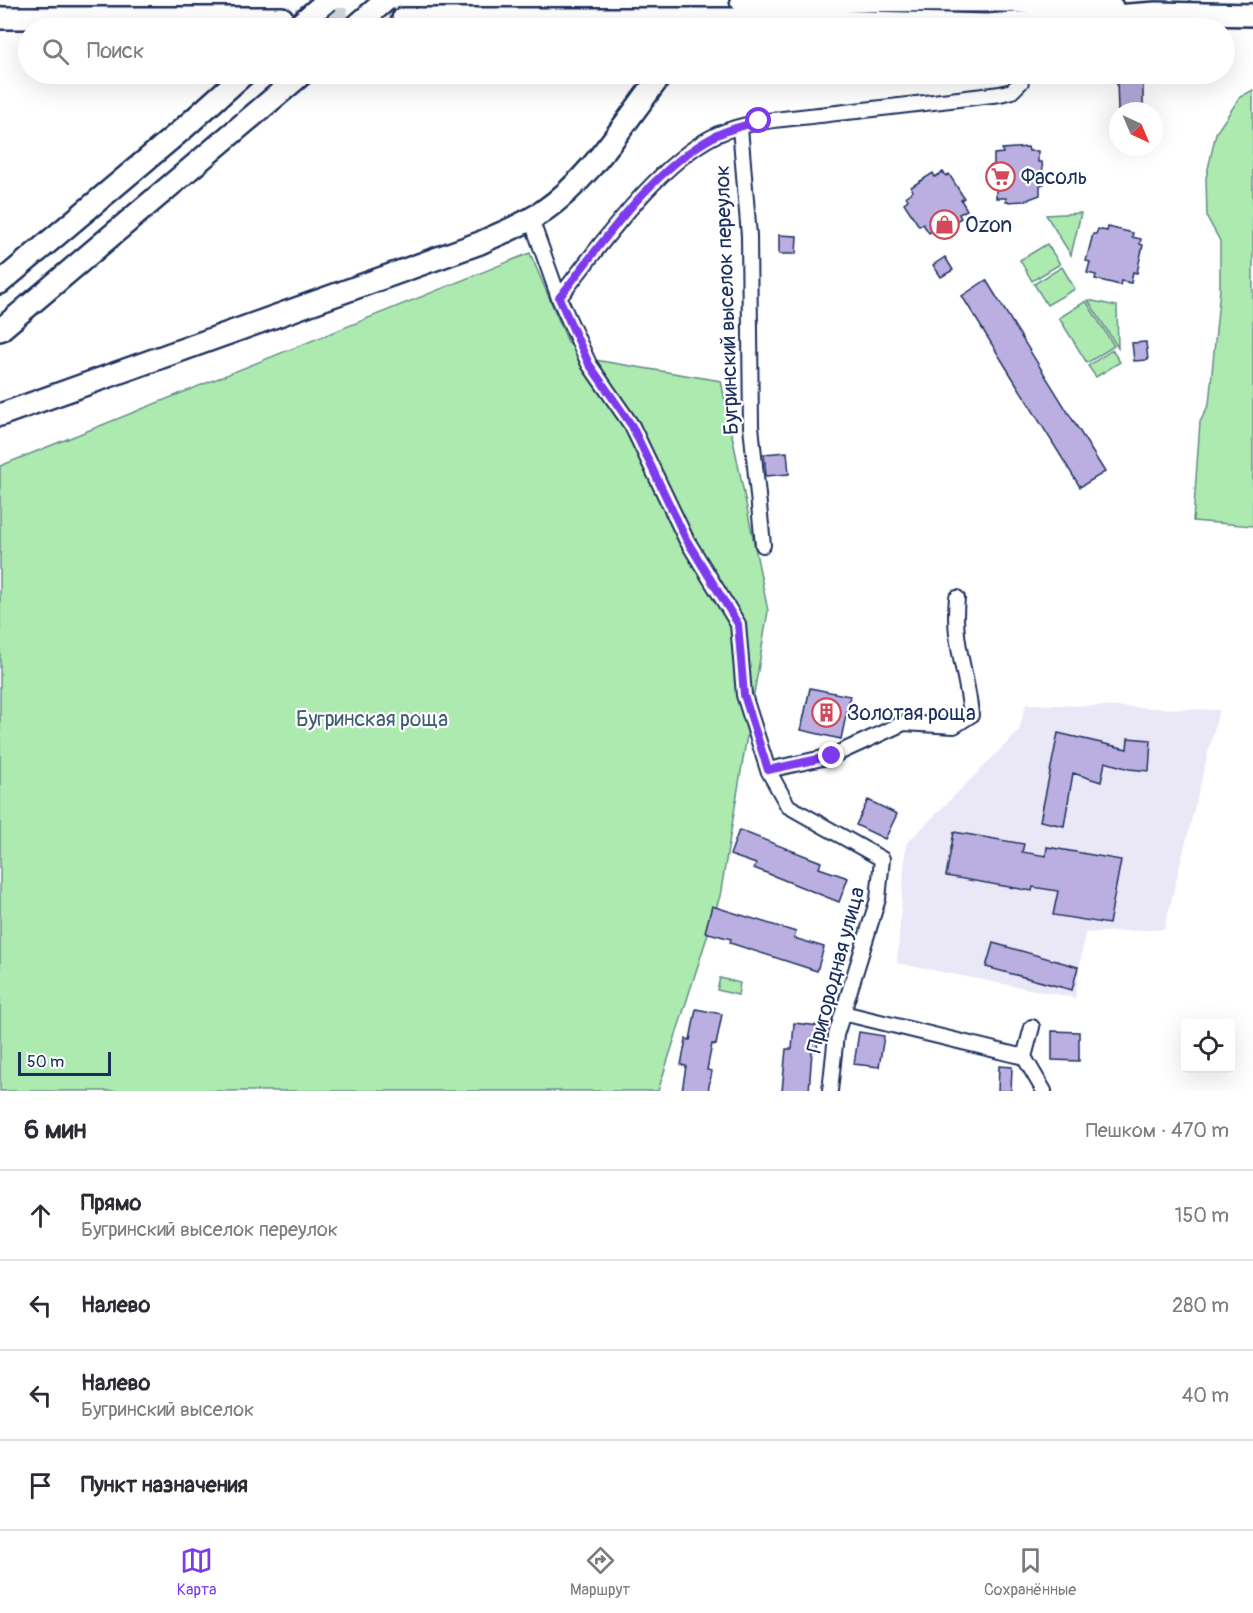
<!DOCTYPE html>
<html lang="ru">
<head>
<meta charset="utf-8">
<style>
	:root { --surface:#fff; --page:#f2f2f3; --text:#2b2b33; --muted:#7c7c81; --line:#e1e1e2; --accent:#7c3aed }
	body { margin:0; font-family:Pangolin,sans-serif; background:var(--page); color:var(--text) }
	.controls { position:absolute; right:18px; bottom:18px; display:grid; overflow:hidden; border-radius:6px; box-shadow:0 6px 24px #0002 }
	.controls button { width:54px; height:54px; display:grid; place-items:center; padding:0; border:0; border-bottom:2px solid var(--line); background:var(--surface); color:var(--text); font:30px sans-serif }
	.compass { position:absolute; left:1109px; top:102px; width:54px; height:54px; border-radius:50%; background:var(--surface); box-shadow:0 6px 24px #0002; rotate:136deg }
	.scale { position:absolute; left:18px; bottom:15px; width:93px; box-sizing:border-box; padding-left:6px; border:3px solid #1b2f5e; border-top:0; font-size:16px; line-height:21px; white-space:nowrap; color:#1b2f5e; -webkit-text-stroke:4px #fff; paint-order:stroke }
	.stop { position:absolute; width:18px; height:18px; margin:-14px; border:4px solid #7c3aed; border-radius:50%; background:#fff }
	.stop.end { background:#7c3aed; border-color:#fff; box-shadow:0 2px 6px #0008 }
	.list { margin:0; padding:0; list-style:none }
	h2 { display:flex; justify-content:space-between; align-items:center; height:78px; margin:0; padding:0 24px; font-size:26px }
	h2 small { font-size:20px; font-weight:400; color:var(--muted) }
	.list li { display:grid; grid-template-columns:39px 1fr auto; gap:18px; align-items:center; box-sizing:border-box; height:90px; padding:0 24px; border-top:2px solid var(--line) }
	.list b { display:block; font-size:22px; white-space:nowrap }
	.list p { margin:0; font-size:20px; white-space:nowrap; color:var(--muted) }
	.list em { font-size:20px; font-style:normal; color:var(--muted) }
	.icon { flex:none; width:33px; height:33px; fill:none; stroke:currentColor; stroke-width:2; stroke-linecap:round; stroke-linejoin:round }
	.map { position:relative; flex:none; width:1253px; height:1091px; overflow:hidden }
	.search { position:absolute; background:var(--surface); box-shadow:0 6px 24px #0002; left:18px; right:18px; top:18px; height:66px; display:flex; align-items:center; gap:15px; box-sizing:border-box; padding:0 21px; border-radius:33px; color:var(--muted); font-size:22px }
	.sheet { height:438px; background:var(--surface) }
	nav { display:flex; justify-content:space-around; align-items:center; box-sizing:border-box; height:84px; border-top:2px solid var(--line); background:var(--surface); font-size:16px; color:var(--muted) }
	nav a { display:grid; justify-items:center; gap:3px }
	nav .on { color:var(--accent) }
	.map>svg:first-child { display:block }
	.built { fill:#eae7f6 }
	.green { fill:#adeab0; stroke:#648c87; stroke-width:1.5 }
	.building { fill:#baafe0; stroke:#1b2f5e; stroke-width:1.5 }
	.lines { fill:none; stroke-linecap:round; stroke-linejoin:round }
	.primary-tunnel { stroke:#d1d5df; stroke-width:21; stroke-dasharray:21 10; stroke-linecap:butt }
	.street-casing { stroke:#1b2f5e; stroke-width:18 }
	.primary-casing { stroke:#1b2f5e; stroke-width:26 }
	.street { stroke:#fff; stroke-width:14 }
	.primary { stroke:#fff; stroke-width:21 }
	.primary-bridge-casing { stroke:#1b2f5e; stroke-width:26; stroke-linecap:butt }
	.primary-bridge { stroke:#fff; stroke-width:21 }
	.route { stroke:#7c3aed; stroke-width:8 }
	.labels { text-anchor:middle; dominant-baseline:central; stroke-width:4.5; stroke-linejoin:round; paint-order:stroke }
	.poi-label { font-size:21px; fill:#1b2f5e; stroke:#fff; text-anchor:start }
	.street-label { font-size:21px; fill:#1b2f5e; stroke:#fff }
	.park-label { font-size:21px; fill:#405e72; stroke:#fff }
</style>
</head>
<body>
<div class="map">
<svg width="1253" height="1091" viewBox="0 0 1253 1091">
	<rect width="100%" height="100%" fill="#fff"/>
	<filter id="ink" filterUnits="userSpaceOnUse"><feTurbulence type="fractalNoise" baseFrequency=".0167" numOctaves="2"/><feDisplacementMap in="SourceGraphic" scale="12" xChannelSelector="R" yChannelSelector="G"/><feConvolveMatrix kernelMatrix="1 2 1 2 8 2 1 2 1" color-interpolation-filters="sRGB"/></filter>
	<g filter="url(#ink)">
		<!-- built -->
		<path class="built" d="M 1026,704 L 1219,710 L 1164,929 L 1085,933 L 1075,998 L 897,963 L 906,844 L 1019,731 Z"/>
		<!-- green -->
		<path class="green" d="M 1253,90 L 1253,526 L 1193,521 L 1200,422 L 1209,404 L 1220,289 L 1220,241 L 1207,217 L 1206,178 L 1216,133 L 1240,97 Z
			M 1081,213 L 1071,255 L 1046,215 Z
			M 1047,244 L 1060,264 L 1032,281 L 1020,260 Z
			M 530,253 L 568,342 L 595,360 L 721,381 L 768,611 L 720,896 L 658,1091 L 0,1091 L 0,466 Z
			M 1062,267 L 1075,289 L 1047,305 L 1034,284 Z
			M 1088,300 L 1117,306 L 1118,348 Z
			M 1086,301 L 1114,346 L 1087,363 L 1059,318 Z
			M 1112,350 L 1120,362 L 1096,377 L 1088,366 Z
			M 720,978 L 740,983 L 738,995 L 717,990 Z"/>
		<!-- building -->
		<path class="building" d="M 1117,80 L 1143,80 L 1143,111 L 1118,111 Z
			M 1028,147 L 1029,151 L 1038,151 L 1038,162 L 1042,162 L 1044,184 L 1040,185 L 1040,195 L 1024,201 L 1006,202 L 1006,198 L 996,198 L 996,188 L 991,188 L 990,166 L 994,165 L 994,154 L 1003,153 L 1002,149 Z
			M 943,172 L 946,176 L 949,174 L 964,198 L 961,200 L 967,210 L 959,214 L 961,218 L 939,232 L 937,228 L 929,233 L 923,224 L 919,226 L 904,203 L 908,200 L 906,196 L 913,191 L 911,187 L 933,173 L 935,177 Z
			M 1108,227 L 1133,233 L 1132,237 L 1141,239 L 1140,244 L 1143,245 L 1139,263 L 1137,273 L 1133,272 L 1131,283 L 1121,281 L 1120,285 L 1108,282 L 1095,279 L 1096,275 L 1087,273 L 1090,262 L 1086,261 L 1093,234 L 1096,234 L 1098,229 L 1107,231 Z
			M 779,235 L 797,236 L 796,254 L 779,254 Z
			M 945,257 L 953,270 L 941,277 L 933,265 Z
			M 986,280 L 1105,472 L 1080,487 L 962,296 Z
			M 1146,342 L 1148,360 L 1134,361 L 1132,343 Z
			M 787,452 L 789,474 L 766,476 L 764,454 Z
			M 810,688 L 850,696 L 841,739 L 801,730 Z
			M 1058,733 L 1127,749 L 1128,738 L 1151,740 L 1149,771 L 1129,769 L 1105,762 L 1101,782 L 1073,773 L 1064,826 L 1040,821 Z
			M 868,800 L 897,814 L 885,839 L 856,825 Z
			M 739,830 L 821,862 L 819,868 L 848,878 L 839,902 L 754,868 L 756,864 L 730,855 Z
			M 954,832 L 1024,844 L 1022,852 L 1046,856 L 1047,847 L 1121,860 L 1109,924 L 1053,915 L 1058,891 L 1033,887 L 1032,891 L 946,876 Z
			M 712,906 L 796,932 L 794,938 L 824,947 L 817,971 L 730,943 L 731,939 L 705,932 Z
			M 993,943 L 1078,967 L 1072,990 L 986,967 Z
			M 696,1009 L 722,1014 L 716,1045 L 712,1044 L 707,1070 L 712,1071 L 708,1091 L 682,1091 L 686,1066 L 681,1065 L 686,1039 L 690,1040 Z
			M 794,1023 L 819,1026 L 817,1051 L 812,1051 L 809,1091 L 782,1091 L 786,1049 L 792,1049 Z
			M 1052,1031 L 1079,1032 L 1079,1061 L 1052,1060 Z
			M 859,1032 L 884,1036 L 879,1067 L 854,1064 Z
			M 999,1066 L 1012,1067 L 1011,1091 L 998,1091 Z"/>
		<g class="lines">
			<!-- primary-tunnel -->
			<path class="primary-tunnel" d="M 295,18 L 403,19"/>
			<defs>
				<path id="street" d="M 740,127 L 749,236 L 751,426 L 763,545
					M 531,219 L 559,298 L 589,364 L 632,426 L 686,539 L 738,624 L 744,695 L 768,770 L 788,806 L 882,859 L 878,899 L 836,1035 L 830,1091
					M 559,298 C 599,247 657,164 716,135 C 751,119 790,119 828,114 C 885,108 942,101 1000,94 L 1012,91 L 1021,82 L 1021,74
					M 768,770 L 832,756 L 904,723 L 954,726 L 971,715 C 967,671 952,643 957,598
					M 843,1013 L 1024,1057
					M 1032,1027 L 1024,1057 L 1044,1091"/>
				<path id="primary" d="M 741,0 L 1002,1 L 1080,3 L 1112,7
					M 0,18 L 282,18
					M 403,19 L 748,19 L 987,25 L 1156,13 L 1253,15
					M 0,283 L 184,128 L 244,74
					M 0,330 L 302,74
					M 0,415 L 480,243 C 501,233 523,225 542,212 C 592,178 625,121 662,74"/>
			</defs>
			<!-- street casing -->
			<use href="#street" class="street-casing"/>
			<!-- primary casing -->
			<use href="#primary" class="primary-casing"/>
			<!-- street -->
			<use href="#street" class="street"/>
			<!-- primary -->
			<use href="#primary" class="primary"/>
			<defs>
				<path id="primary-bridge" d="M 295,28 L 328,0
					M 354,28 L 386,0"/>
			</defs>
			<!-- primary-bridge casing -->
			<use href="#primary-bridge" class="primary-bridge-casing"/>
			<!-- primary-bridge -->
			<use href="#primary-bridge" class="primary-bridge"/>
		</g>
	</g>
	<g class="lines" filter="url(#ink)">
		<!-- route -->
		<path class="route" d="M 759,121 C 744,126 728,129 715,136 C 652,169 602,243 559,298 L 589,364 L 632,426 L 686,539 L 738,624 L 744,695 L 768,770 L 832,756"/>
	</g>
	<!-- icons -->
	<defs>
		<symbol id="supermarket-ring" viewBox="-11 -11 22 22"><circle r="9.5" fill="#fff" stroke="#d1495b" stroke-width="1.5"/><path d="M-6-5.5h2.5l.6 2H6L4.5 2H-2.5L-4.4-4H-6ZM-1.5 3.2a1.3 1.3 0 1 0 .1 0ZM3 3.2a1.3 1.3 0 1 0 .1 0Z" fill="#d1495b"/></symbol>
		<symbol id="shop-ring" viewBox="-11 -11 22 22"><circle r="9.5" fill="#fff" stroke="#d1495b" stroke-width="1.5"/><path d="M-5-2.5h2.3a2.7 3.5 0 0 1 5.4 0H5L5.5 6h-11ZM-1.5-2.5h3a1.5 2.3 0 0 0-3 0Z" fill="#d1495b"/></symbol>
		<symbol id="building-ring" viewBox="-11 -11 22 22"><circle r="9.5" fill="#fff" stroke="#d1495b" stroke-width="1.5"/><path d="M-4-6H4V6H1V3H-1V6H-4ZM-2.5-4.3h1.7v1.8h-1.7ZM.8-4.3h1.7v1.8H.8ZM-2.5-1h1.7V.8h-1.7ZM.8-1h1.7V.8H.8Z" fill="#d1495b"/></symbol>
	</defs>
	<g fill-rule="evenodd">
		<use href="#supermarket-ring" x="984" y="160" width="33" height="33"/>
		<use href="#shop-ring" x="928" y="208" width="33" height="33"/>
		<use href="#building-ring" x="810" y="696" width="33" height="33"/>
	</g>
	<g class="labels">
		<!-- poi labels -->
		<g class="poi-label">
			<text x="1021" y="177">Фасоль</text>
			<text x="965" y="225">Ozon</text>
			<text x="847" y="713">Золотая роща</text>
		</g>
		<!-- street labels -->
		<g class="street-label">
			<text transform="translate(727 300) rotate(-92)">Бугринский выселок переулок</text>
			<text transform="translate(836 970) rotate(-75)">Пригородная улица</text>
		</g>
		<!-- park labels -->
		<g class="park-label">
			<text x="372" y="719">Бугринская роща</text>
		</g>
	</g>
</svg>
<div class="controls">
<button><svg class="icon" aria-label="locate" viewBox="0 0 24 24"><circle cx="12" cy="12" r="6"/><path d="M12 2v4M12 18v4M2 12h4M18 12h4"/></svg></button>
</div>
<svg class="compass" viewBox="-18 -18 36 36"><path d="M0-13l5 13h-10z" fill="#e53935"/><path d="M0 13l5-13h-10z" fill="#7c7c81"/></svg>
<div class="scale">50 m</div>
<div class="stop" style="left:759px;top:121px"></div>
<div class="stop end" style="left:832px;top:756px"></div>
<div class="search"><svg class="icon" aria-label="search" viewBox="0 0 24 24"><circle cx="10" cy="10" r="6"/><path d="M15 15l6 6"/></svg>Поиск</div>
</div>
<section class="sheet">
<h2>6 мин<small>Пешком · 470 m</small></h2>
<ul class="list">
<li><svg class="icon" aria-label="ahead" viewBox="0 0 24 24"><path d="M12 20V5M6 11l6-6 6 6"/></svg><div><b>Прямо</b><p>Бугринский выселок переулок</p></div><em>150 m</em></li>
<li><svg class="icon" aria-label="left" viewBox="0 0 24 24"><path d="M17 20v-9H6M10 6l-5 5 5 5"/></svg><div><b>Налево</b></div><em>280 m</em></li>
<li><svg class="icon" aria-label="left" viewBox="0 0 24 24"><path d="M17 20v-9H6M10 6l-5 5 5 5"/></svg><div><b>Налево</b><p>Бугринский выселок</p></div><em>40 m</em></li>
<li><svg class="icon" aria-label="arrive" viewBox="0 0 24 24"><path d="M6 21V4h12l-3 4 3 4H6"/></svg><div><b>Пункт назначения</b></div></li>
</ul>
</section>
<nav>
<a class="on"><svg class="icon" aria-label="map" viewBox="0 0 24 24"><path d="M3 6l6-2 6 2 6-2v14l-6 2-6-2-6 2zM9 4v14M15 6v14"/></svg>Карта</a>
<a><svg class="icon" aria-label="directions" viewBox="0 0 24 24"><path d="M12 3l9 9-9 9-9-9zM9 14v-3h6M13 9l2 2-2 2"/></svg>Маршрут</a>
<a><svg class="icon" aria-label="saved" viewBox="0 0 24 24"><path d="M7 4h10v16l-5-4-5 4z"/></svg>Сохранённые</a>
</nav>
</body>
</html>
